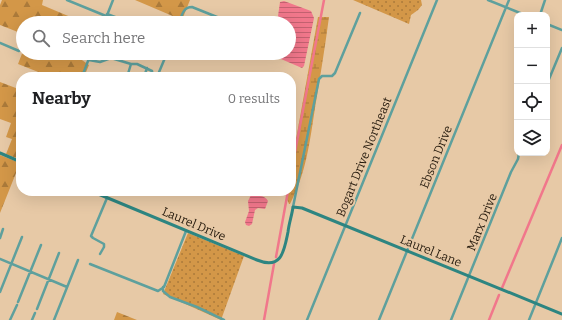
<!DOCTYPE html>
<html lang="en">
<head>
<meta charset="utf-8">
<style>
	:root { --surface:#fff; --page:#f6f6f6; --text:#202124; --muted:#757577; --line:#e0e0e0 }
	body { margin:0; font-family:Bitter,serif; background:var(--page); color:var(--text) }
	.controls { position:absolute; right:12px; top:12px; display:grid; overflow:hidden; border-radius:8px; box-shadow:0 4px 16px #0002 }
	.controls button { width:36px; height:36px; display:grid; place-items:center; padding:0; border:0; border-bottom:1px solid var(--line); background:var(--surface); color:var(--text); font:20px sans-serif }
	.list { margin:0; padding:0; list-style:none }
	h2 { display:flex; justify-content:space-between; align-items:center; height:52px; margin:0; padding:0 16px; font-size:17px }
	h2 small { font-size:13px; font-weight:400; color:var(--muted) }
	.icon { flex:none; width:22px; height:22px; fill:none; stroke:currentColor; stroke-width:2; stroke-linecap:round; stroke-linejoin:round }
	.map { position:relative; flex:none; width:562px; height:320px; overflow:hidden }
	.search { position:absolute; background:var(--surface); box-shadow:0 4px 16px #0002; left:16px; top:16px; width:280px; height:44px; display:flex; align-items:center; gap:10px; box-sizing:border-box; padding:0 14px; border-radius:22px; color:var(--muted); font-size:15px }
	.panel { position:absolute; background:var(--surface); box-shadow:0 4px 16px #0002; left:16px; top:72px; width:280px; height:124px; border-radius:16px }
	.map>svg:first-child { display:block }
	.grass { fill:url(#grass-dots) }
	.forest { fill:url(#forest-firs) }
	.wetland { fill:url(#wetland-marsh) }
	.water { fill:url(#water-rules) }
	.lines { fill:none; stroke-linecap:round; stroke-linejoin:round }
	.canal { stroke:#f1778b; stroke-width:2.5 }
	.street { stroke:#5ea09d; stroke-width:2.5 }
	.secondary { stroke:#2d8581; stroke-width:3 }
	.labels { text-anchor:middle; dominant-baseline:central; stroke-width:4; stroke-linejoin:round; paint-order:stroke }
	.street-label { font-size:12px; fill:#251a0d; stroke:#e7c9a6 }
</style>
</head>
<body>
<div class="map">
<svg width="562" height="320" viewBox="0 0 562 320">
	<defs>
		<pattern id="grass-dots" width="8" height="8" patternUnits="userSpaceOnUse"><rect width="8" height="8" fill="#d39748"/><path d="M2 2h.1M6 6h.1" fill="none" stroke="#ab7a3a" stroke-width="1.8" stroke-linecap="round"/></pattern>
		<pattern id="forest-firs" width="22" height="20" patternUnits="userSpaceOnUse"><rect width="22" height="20" fill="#d39748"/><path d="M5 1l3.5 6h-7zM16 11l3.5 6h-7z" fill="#ab7a3a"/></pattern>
		<pattern id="wetland-marsh" width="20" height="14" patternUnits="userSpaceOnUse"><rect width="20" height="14" fill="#d39748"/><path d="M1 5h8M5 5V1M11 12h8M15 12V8" fill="none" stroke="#ab7a3a"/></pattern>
		<pattern id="water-rules" width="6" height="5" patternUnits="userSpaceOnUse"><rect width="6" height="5" fill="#f1778b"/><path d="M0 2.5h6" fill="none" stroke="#c36170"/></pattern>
	</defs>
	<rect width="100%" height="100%" fill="#e7c9a6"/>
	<!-- grass -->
	<path class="grass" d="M 353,0 L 421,0 L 422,5 L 418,10 L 411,15 L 409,24 Z
		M 188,233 L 244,256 L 221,320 L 163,294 Z"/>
	<!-- forest -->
	<path class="forest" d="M 2,0 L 43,0 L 42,5 L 85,23 L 23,23 L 23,34 L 0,25 L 0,5 Z
		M 135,0 L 190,0 L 182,20 Z
		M 23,51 L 23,53 L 72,53 L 89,65 L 84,77 L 51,77 L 18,64 Z
		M 0,82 L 21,90 L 21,144 L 16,158 L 6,154 L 12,139 L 6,137 L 11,123 L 0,119 Z
		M 0,155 L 20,163 L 0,213 Z
		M 117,312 L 137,320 L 114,320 Z"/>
	<!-- wetland -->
	<path class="wetland" d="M 318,17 L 329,17 C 325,47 320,78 315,108 C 310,141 306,174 290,204 L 289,204 L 286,197 L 287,191 L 291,191 L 291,167 Z"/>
	<!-- water -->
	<path class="water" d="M 284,1 L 311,11 L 314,18 L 304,66 L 302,68 L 274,56 L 273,53 L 289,53 L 289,23 L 277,23 L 280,2 Z
		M 251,195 C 257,196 265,195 268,201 L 265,209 L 258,208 L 255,210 L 252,224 L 249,226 L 246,225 L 245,222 L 249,211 L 248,201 Z"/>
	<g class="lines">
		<!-- canal -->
		<path class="canal" d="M 291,173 L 324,0
			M 276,257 L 288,191
			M 502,288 L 562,145
			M 264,320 L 274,264
			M 489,320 L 499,295"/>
		<!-- street -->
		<path class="street" d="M 67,0 L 106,16
			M 488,0 L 525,15
			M 107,14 L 131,23
			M 540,15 L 545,0
			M 104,23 L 113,0
			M 179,23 C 182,15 183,7 192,7 L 232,23
			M 547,24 L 562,30
			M 0,43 L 19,51
			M 152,53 L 165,59
			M 89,60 L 100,62 L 111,58 L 131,64 L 137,64 L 152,71 L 153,77
			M 82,77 L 91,53
			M 127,77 L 131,64
			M 144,77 L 147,68
			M 157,77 L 167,53
			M 547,84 L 562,48
			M 293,207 L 319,79 L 322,76 L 332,76 L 335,73 L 360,13
			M 0,238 L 3,229
			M 100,254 L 104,247 L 104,244 L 93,238 L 91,236 L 107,198
			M 0,259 L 67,287
			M 90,264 L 158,291 L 164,287 L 186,231
			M 163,287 L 163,291 L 170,297 L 197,307 L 224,320
			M 0,292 L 22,237
			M 18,302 L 41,245
			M 37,309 L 59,253
			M 10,320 L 17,305
			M 32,320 L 35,313
			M 54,320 L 78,260
			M 307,320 L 437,0
			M 379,320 L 509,0
			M 451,320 L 511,172 L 518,159 L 519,153
			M 529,320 L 562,238"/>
		<!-- secondary -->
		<path class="secondary" d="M 0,153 L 21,162
			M 91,191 L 257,260 C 282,270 284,251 288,232 C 289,223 292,215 293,207 L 302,208 L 562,314"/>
	</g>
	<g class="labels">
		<!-- street labels -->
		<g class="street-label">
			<text transform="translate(364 157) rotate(-68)">Bogart Drive Northeast</text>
			<text transform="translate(436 157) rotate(-68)">Ebson Drive</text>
			<text transform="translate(482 222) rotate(-68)">Marx Drive</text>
			<text transform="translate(194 224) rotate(23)">Laurel Drive</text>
			<text transform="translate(431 251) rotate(22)">Laurel Lane</text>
		</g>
	</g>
</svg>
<div class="controls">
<button>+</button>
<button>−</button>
<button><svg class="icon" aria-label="locate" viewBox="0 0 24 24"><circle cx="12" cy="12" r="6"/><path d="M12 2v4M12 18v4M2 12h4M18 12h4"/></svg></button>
<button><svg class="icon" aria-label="layers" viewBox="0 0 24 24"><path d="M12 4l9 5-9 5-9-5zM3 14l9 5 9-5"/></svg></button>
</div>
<div class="search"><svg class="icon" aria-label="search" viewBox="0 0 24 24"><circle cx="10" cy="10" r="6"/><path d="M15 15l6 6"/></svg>Search here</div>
<section class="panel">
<h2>Nearby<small>0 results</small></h2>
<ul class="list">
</ul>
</section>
</div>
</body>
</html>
